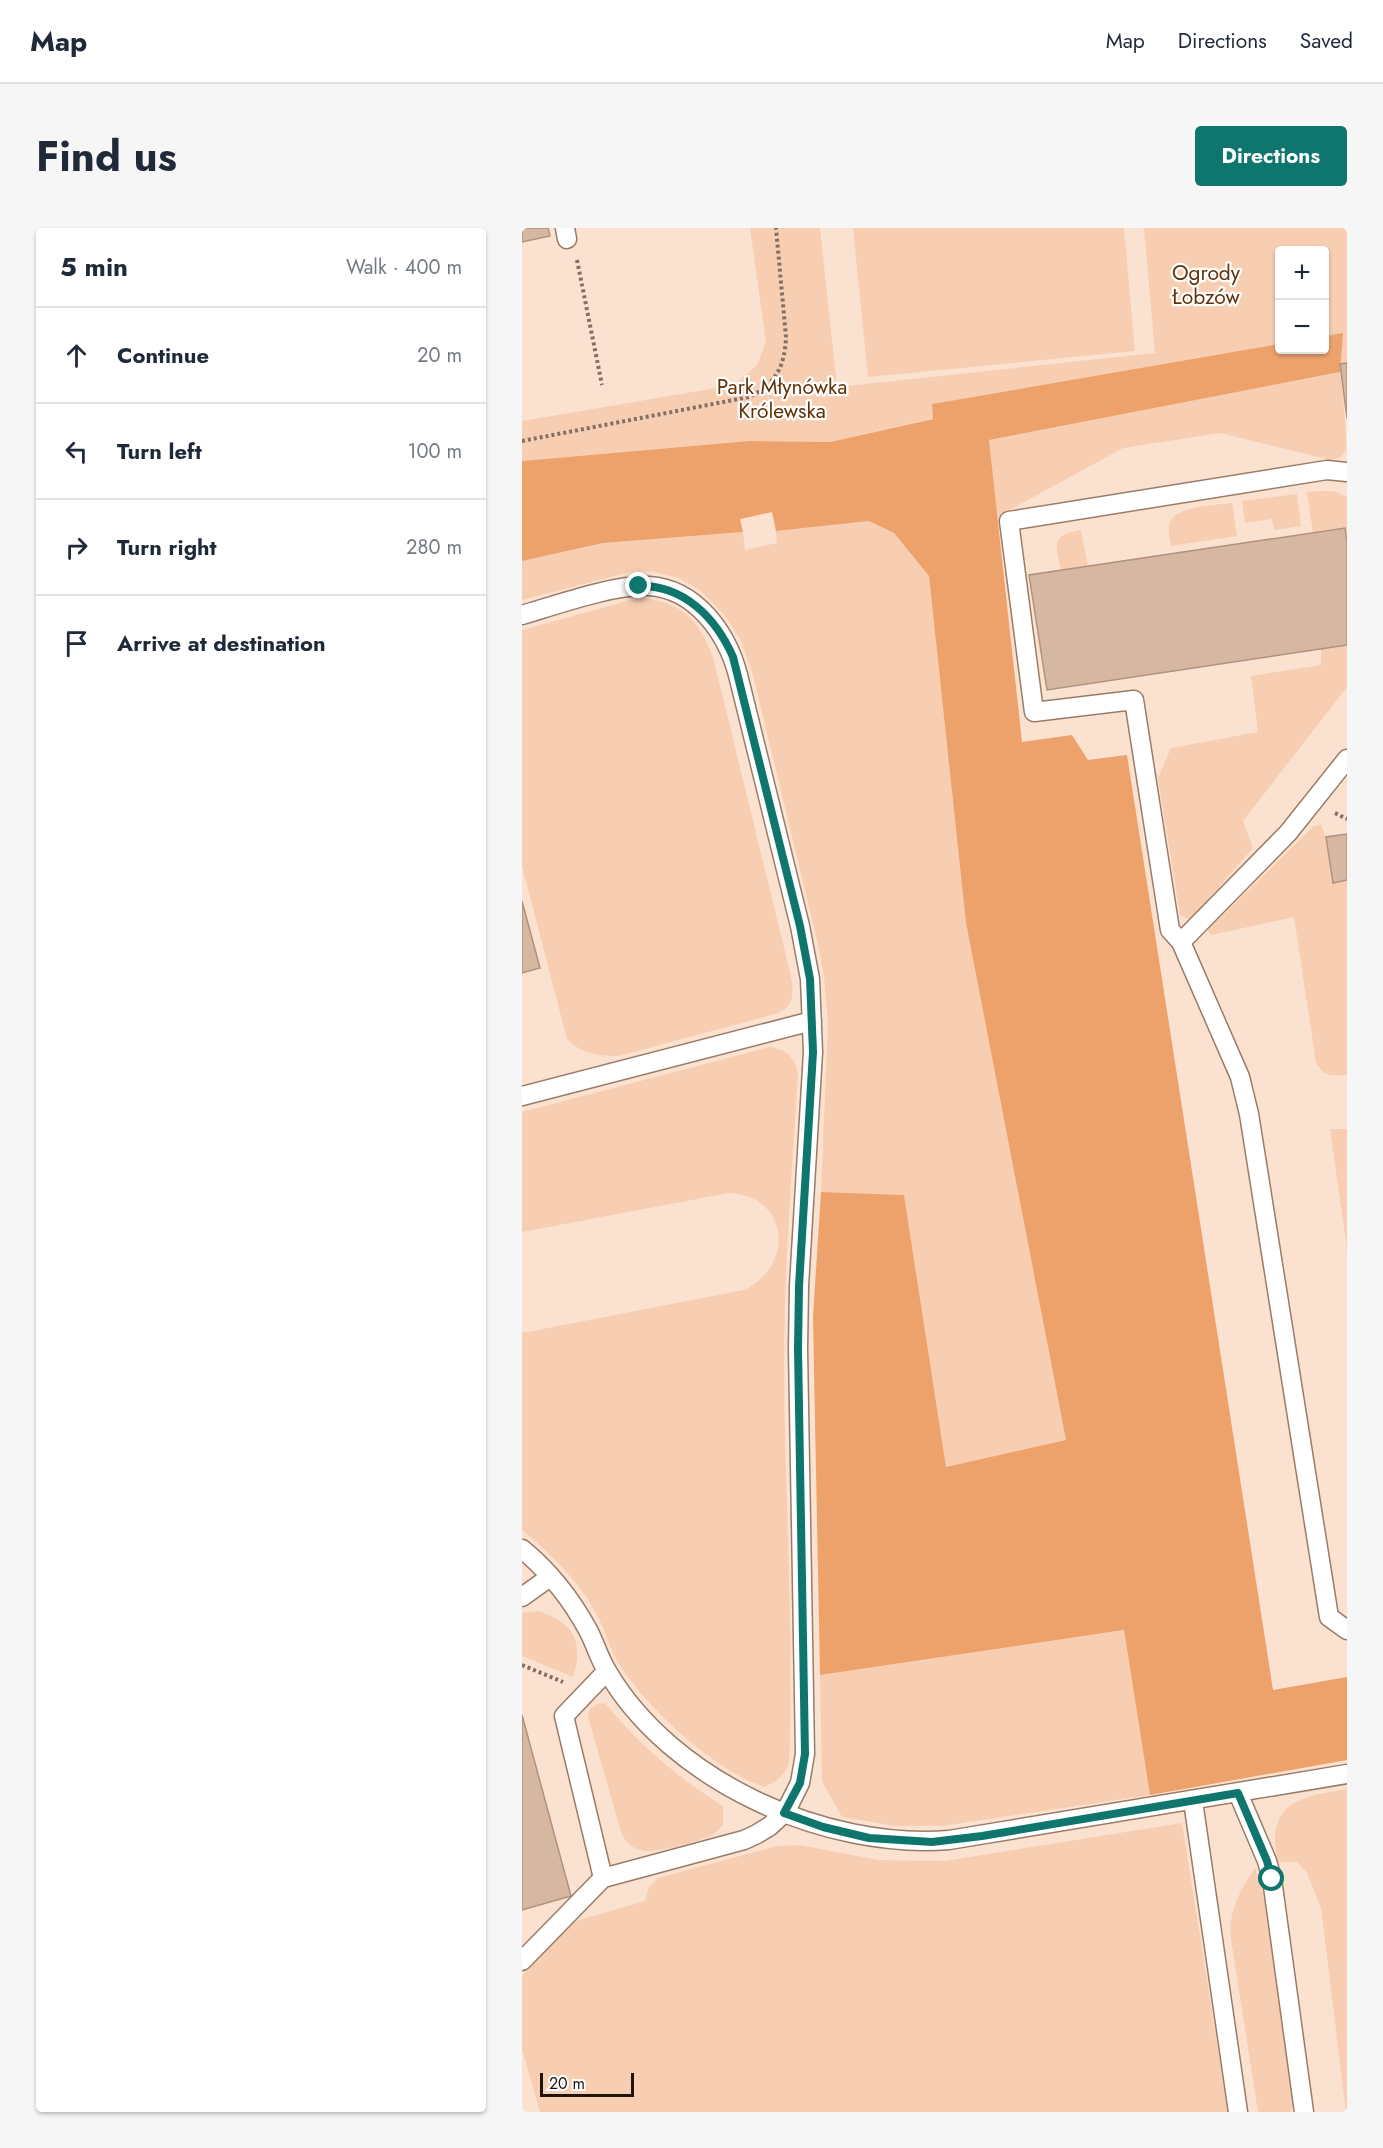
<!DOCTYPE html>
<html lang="en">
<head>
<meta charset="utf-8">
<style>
	:root { --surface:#fff; --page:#f6f6f7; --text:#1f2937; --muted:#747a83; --line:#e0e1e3; --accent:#0f766e }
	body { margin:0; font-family:Jost,sans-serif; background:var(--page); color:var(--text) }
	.controls { position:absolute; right:18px; top:18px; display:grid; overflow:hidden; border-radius:6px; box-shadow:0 2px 4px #0004 }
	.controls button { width:54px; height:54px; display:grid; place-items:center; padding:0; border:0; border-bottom:2px solid var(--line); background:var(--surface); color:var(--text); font:30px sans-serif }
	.scale { position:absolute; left:18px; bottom:15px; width:94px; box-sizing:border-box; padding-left:6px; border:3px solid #1f140c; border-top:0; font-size:16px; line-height:21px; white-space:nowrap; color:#1f140c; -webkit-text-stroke:4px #fff; paint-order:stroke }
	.stop { position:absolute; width:18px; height:18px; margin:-14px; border:4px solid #0f766e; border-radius:50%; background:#fff }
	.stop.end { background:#0f766e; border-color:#fff; box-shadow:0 2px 6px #0008 }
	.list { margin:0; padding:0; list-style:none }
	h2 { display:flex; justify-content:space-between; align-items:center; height:78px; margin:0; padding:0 24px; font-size:26px }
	h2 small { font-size:20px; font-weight:400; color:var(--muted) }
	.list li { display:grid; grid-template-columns:39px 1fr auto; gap:18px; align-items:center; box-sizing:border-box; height:96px; padding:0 24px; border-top:2px solid var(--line) }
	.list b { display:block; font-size:22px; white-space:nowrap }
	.list em { font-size:20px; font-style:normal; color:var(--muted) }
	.icon { flex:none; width:33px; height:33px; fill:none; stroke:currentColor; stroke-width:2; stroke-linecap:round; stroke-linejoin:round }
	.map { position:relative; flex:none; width:825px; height:1884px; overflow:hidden; border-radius:6px }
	header { display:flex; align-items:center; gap:36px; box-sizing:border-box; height:84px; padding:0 30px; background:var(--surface); border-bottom:2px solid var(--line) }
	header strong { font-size:28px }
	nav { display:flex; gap:33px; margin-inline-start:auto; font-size:21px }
	.intro { display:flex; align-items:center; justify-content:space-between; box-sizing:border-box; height:144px; padding:0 36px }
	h1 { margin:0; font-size:42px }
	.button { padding:15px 27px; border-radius:6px; background:var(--accent); color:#fff; font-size:21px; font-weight:700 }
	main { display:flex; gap:36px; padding:0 36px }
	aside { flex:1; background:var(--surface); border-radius:6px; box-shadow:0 2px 4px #0004 }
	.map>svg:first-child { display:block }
	.green { fill:#f7ceb2 }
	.forest { fill:#eda26c }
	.building { fill:#d6b7a2; stroke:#b0927e; stroke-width:1.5 }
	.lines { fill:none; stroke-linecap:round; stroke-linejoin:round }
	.service-casing { stroke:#997c68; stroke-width:21 }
	.path { stroke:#827064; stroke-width:4; stroke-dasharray:3 3; stroke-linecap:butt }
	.service { stroke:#fff; stroke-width:18 }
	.route { stroke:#0f766e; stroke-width:8 }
	.labels { text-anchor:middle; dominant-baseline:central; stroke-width:4.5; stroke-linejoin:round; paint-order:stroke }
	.park-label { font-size:21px; fill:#623208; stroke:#fff }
</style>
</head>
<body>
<header>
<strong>Map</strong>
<nav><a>Map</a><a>Directions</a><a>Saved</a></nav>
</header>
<div class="intro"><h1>Find us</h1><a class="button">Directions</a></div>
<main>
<aside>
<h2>5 min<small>Walk · 400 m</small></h2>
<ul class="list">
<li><svg class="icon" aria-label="ahead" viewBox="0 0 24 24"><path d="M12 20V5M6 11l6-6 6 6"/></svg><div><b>Continue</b></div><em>20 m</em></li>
<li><svg class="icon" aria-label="left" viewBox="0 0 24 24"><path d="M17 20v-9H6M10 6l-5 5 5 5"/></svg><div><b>Turn left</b></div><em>100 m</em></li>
<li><svg class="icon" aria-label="right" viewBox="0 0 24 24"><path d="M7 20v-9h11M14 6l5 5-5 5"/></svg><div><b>Turn right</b></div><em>280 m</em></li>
<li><svg class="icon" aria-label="arrive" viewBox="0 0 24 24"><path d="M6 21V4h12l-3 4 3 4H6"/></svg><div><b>Arrive at destination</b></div></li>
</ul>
</aside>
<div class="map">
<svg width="825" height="1884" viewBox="0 0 825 1884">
	<rect width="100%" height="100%" fill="#fbe1cf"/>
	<!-- green -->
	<path class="green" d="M 228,0 L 298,0 L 315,159 L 633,125 L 622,0 L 825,0 L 825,135 L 818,136 L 821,106 L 803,109 L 802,22 L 758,22 L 757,116 L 410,176 L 412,190 L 308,214 L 227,213 L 0,233 L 0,193 L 212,157 L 235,137 L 244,114 Z
		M 331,0 L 602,0 L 613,123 L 346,149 Z
		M 818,144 C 821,161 825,208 824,222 C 821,229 816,230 809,232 L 698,205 L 601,220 L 475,289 L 467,212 Z
		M 802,263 L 812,263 L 825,269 L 825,304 L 791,305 L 785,264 Z
		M 775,266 L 779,298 L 752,302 L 750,291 L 723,295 L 720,273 Z
		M 710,275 L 715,308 L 649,318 C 648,311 645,301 648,294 C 655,278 694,277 710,275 Z
		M 347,293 L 372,305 L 407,348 L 444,695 L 544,1212 L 424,1239 L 382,967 L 299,964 L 306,794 L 302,748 L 295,712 L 230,443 L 218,411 L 204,389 L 179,363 L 157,350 L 126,343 L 112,343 L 0,372 L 0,333 L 81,315 L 221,304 L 223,322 L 255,315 L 254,303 Z
		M 559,302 L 566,339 L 539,343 C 534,317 528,307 559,302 Z
		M 123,370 C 162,376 177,393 191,429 L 265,732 C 268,744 275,766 266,778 C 263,782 258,784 253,786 L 97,828 C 76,828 60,826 45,811 L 0,638 L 0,402 L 105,373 Z
		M 825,417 L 825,459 L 721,593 L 731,620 L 668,692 L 658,687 L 636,550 L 649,520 L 736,504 L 729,448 L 799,437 L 799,421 Z
		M 799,597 L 804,609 L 811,654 L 825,652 L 825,847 C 809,848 803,849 794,835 L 772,689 L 689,707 L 686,702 L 792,598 Z
		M 248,819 C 264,821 273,829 276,845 C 270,943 262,1041 262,1140 C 263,1272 272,1403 267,1535 C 261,1548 255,1554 242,1559 C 191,1541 130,1484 100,1441 C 89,1425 84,1404 75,1387 C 58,1354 28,1325 0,1302 L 0,1105 L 222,1062 C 275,1036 265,967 207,965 L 0,1004 L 0,884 Z
		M 808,901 L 825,901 L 825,1021 Z
		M 17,1383 C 52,1395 62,1414 51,1449 L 0,1428 L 0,1385 Z
		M 602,1402 L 628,1567 L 420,1598 L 374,1598 L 320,1589 L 300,1553 L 298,1447 Z
		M 83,1475 C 117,1517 155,1549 201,1578 L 201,1597 C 197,1601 194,1605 190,1607 C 180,1613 135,1624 124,1623 C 112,1622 103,1615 99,1604 L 66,1489 L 68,1481 L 75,1476 Z
		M 825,1561 L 825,1884 L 824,1884 L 799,1680 L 785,1645 L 775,1634 L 756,1634 C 743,1575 776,1569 825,1561 Z
		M 660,1595 L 706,1884 L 18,1884 L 0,1821 L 0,1748 L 51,1694 L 123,1673 L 127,1659 L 136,1650 L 255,1618 L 278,1617 L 356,1632 L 423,1633 Z
		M 733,1640 L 749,1690 L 771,1874 L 769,1884 L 736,1884 L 708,1705 C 708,1681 719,1660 733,1640 Z"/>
	<!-- forest -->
	<path class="forest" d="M 821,105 L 818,144 L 467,212 L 500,514 L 550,507 L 566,532 L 605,527 L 751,1462 L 825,1449 L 825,1532 L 628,1567 L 602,1402 L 298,1447 L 291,1089 L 299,964 L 382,967 L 424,1239 L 544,1212 L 444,695 L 407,348 L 372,305 L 347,293 L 254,303 L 250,284 L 218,291 L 221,304 L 81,315 L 0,333 L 0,233 L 227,213 L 308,214 L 411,191 L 410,176 L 757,116 L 758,122 L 802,122 L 803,108 Z"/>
	<!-- building -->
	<path class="building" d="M 0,0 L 26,0 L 28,8 L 0,14 Z
		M 825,135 L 825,190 L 818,136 Z
		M 823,300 L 825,314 L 825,417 L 525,462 L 507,347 Z
		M 825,606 L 825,652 L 811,655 L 804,609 Z
		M 0,673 L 18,740 L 0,745 Z
		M 0,1487 L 49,1668 L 0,1682 Z"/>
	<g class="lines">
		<defs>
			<path id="service" d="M 43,0 L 45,11
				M 825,244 L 805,242 L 487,293 L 512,484 L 612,472 L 648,702 L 659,714 L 718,849 L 727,886 L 807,1389 L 825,1402
				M 0,387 C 34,377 93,356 127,358 C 174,361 205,405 216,447 L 278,698 L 288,751 L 291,824 L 277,1058 L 276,1121 L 283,1526 L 278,1555 L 268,1575 L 262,1585 L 248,1598 L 235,1606 L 222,1612 L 81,1650 L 42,1488 L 85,1443
				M 659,714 L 766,605 L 825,531
				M 0,868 L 290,793
				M 0,1321 C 27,1343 49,1371 66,1402 C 73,1415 77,1430 85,1443 C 149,1553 303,1622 427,1612 L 825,1546
				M 0,1369 L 28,1349
				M 716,1565 L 745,1633 L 750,1651 L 782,1884
				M 671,1573 L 716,1884
				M 0,1733 L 81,1650"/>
		</defs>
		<!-- service casing -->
		<use href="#service" class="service-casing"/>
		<!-- path -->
		<path class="path" d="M 55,32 L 80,157
			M 0,213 L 227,169 C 254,157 263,137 264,109 L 254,0
			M 813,585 L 825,591
			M 0,1437 L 41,1454"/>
		<!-- service -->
		<use href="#service" class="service"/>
	</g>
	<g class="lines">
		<!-- route -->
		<path class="route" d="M 117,358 C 162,357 194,390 211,429 L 278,698 L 288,751 L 291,824 L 277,1058 L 276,1121 L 283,1526 L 278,1555 L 262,1585 L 301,1599 L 347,1610 L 410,1614 L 460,1608 L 716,1565 L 745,1633 L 750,1651"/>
	</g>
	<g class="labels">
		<!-- park labels -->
		<g class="park-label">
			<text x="684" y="45">Ogrody<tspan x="684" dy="24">Łobzów</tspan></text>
			<text x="260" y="159">Park Młynówka<tspan x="260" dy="24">Królewska</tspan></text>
		</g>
	</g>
</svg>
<div class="controls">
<button>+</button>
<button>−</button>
</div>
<div class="scale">20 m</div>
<div class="stop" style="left:750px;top:1651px"></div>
<div class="stop end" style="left:117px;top:358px"></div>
</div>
</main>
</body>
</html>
